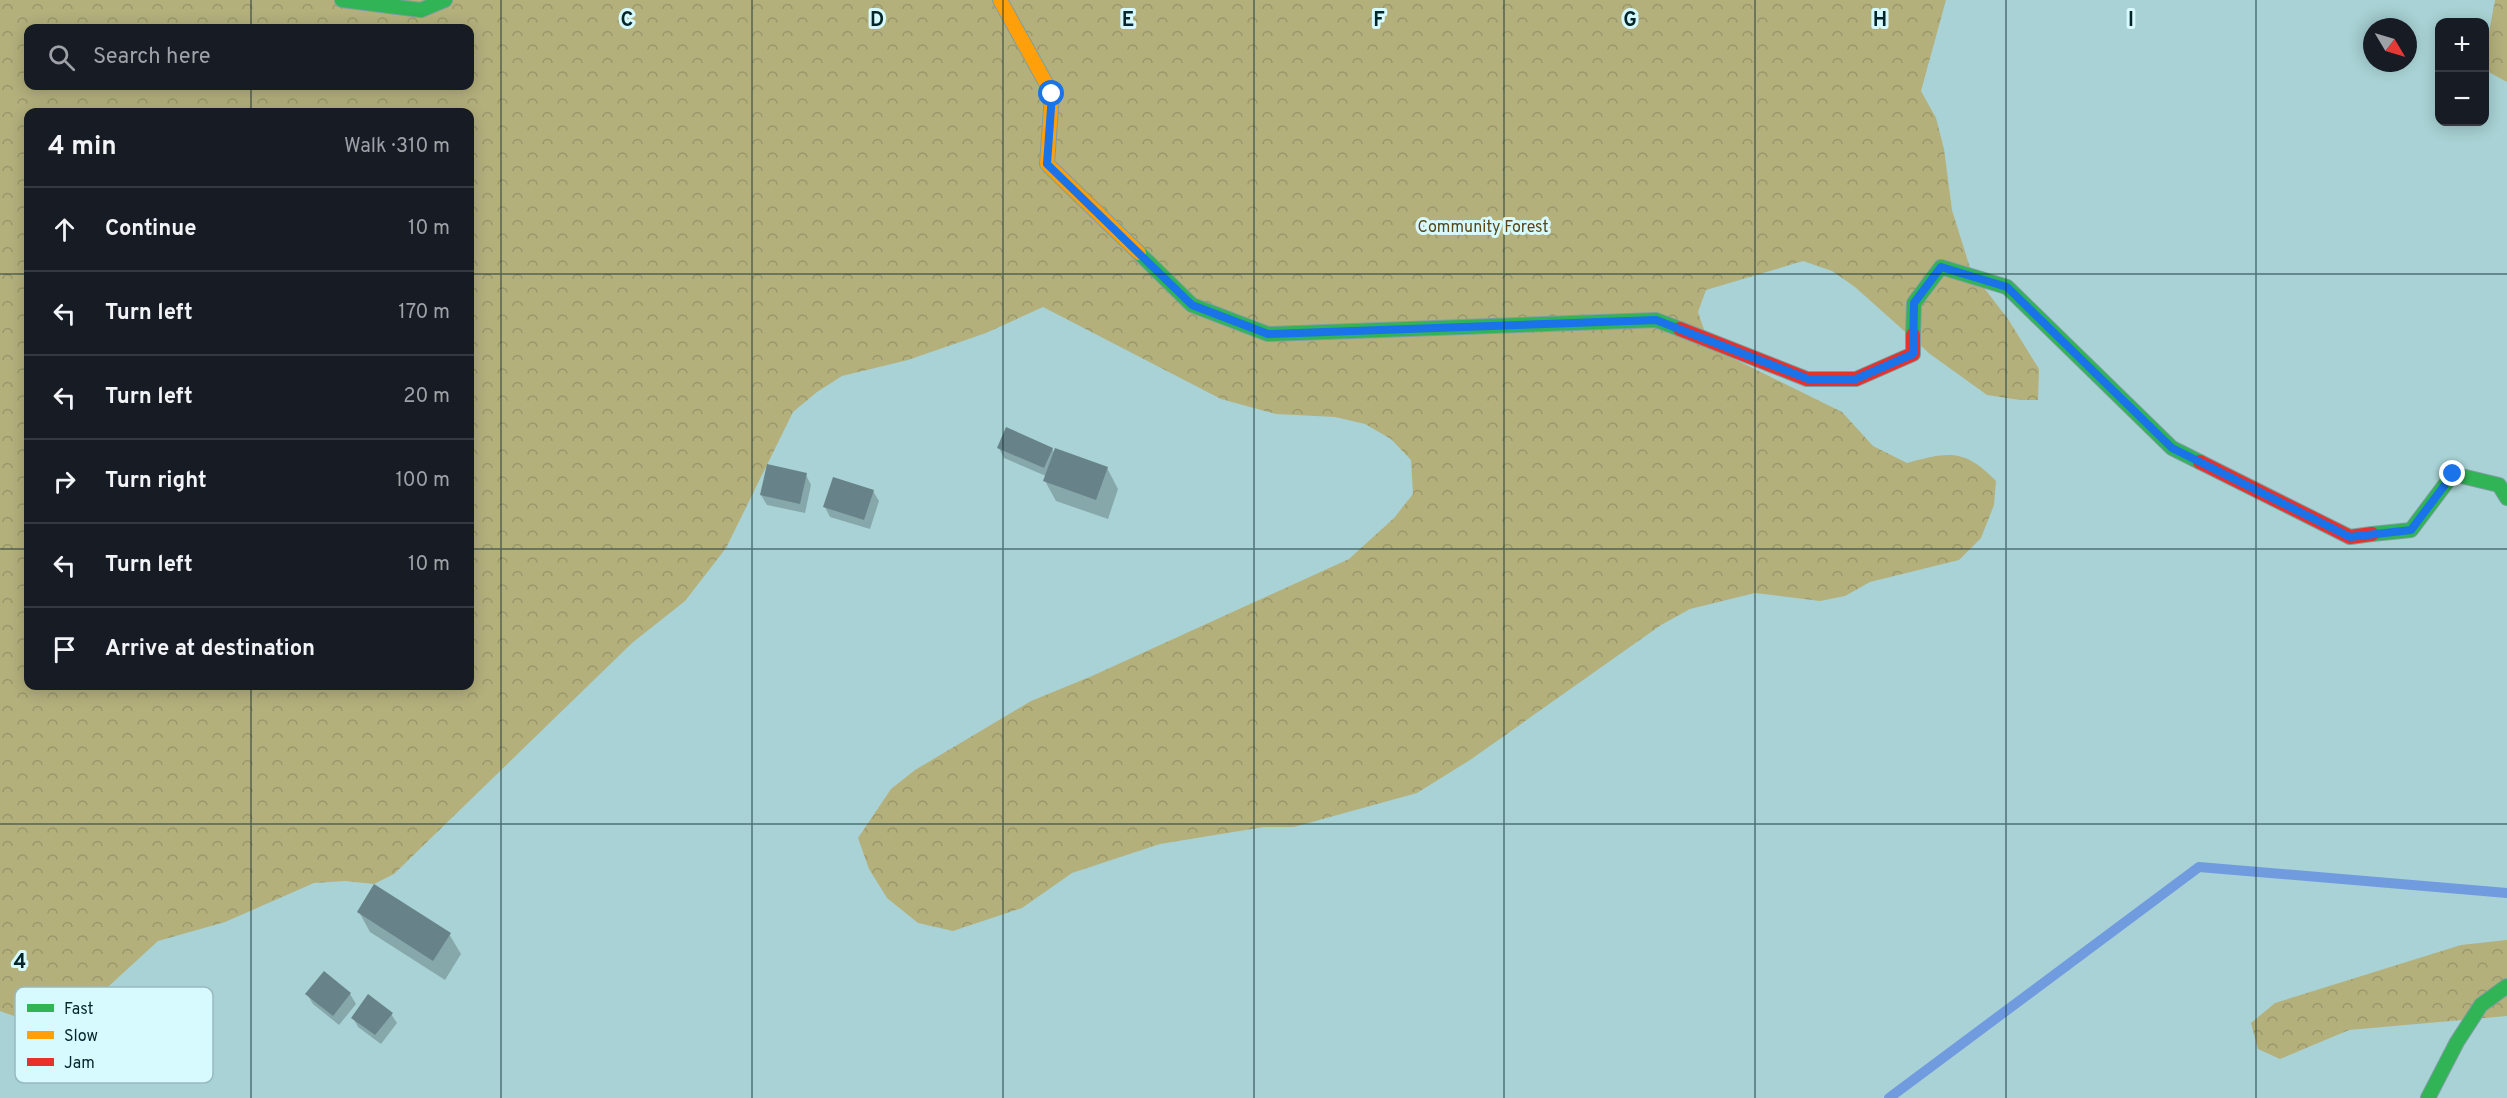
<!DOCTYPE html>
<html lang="en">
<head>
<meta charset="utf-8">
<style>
	:root { --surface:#171b24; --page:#242831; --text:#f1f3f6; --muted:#9ea1a6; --line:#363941 }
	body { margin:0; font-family:Overpass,sans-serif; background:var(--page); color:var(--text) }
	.controls { position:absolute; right:18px; top:18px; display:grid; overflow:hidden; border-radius:12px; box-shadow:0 3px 15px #0003 }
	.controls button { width:54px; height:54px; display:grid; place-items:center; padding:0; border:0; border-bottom:2px solid var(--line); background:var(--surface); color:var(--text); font:30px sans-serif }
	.compass { position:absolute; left:2363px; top:18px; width:54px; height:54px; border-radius:50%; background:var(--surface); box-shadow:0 3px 15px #0003; rotate:128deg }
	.stop { position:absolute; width:18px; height:18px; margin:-14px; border:4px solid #1a73e8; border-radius:50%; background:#fff }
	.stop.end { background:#1a73e8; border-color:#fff; box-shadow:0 2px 6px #0008 }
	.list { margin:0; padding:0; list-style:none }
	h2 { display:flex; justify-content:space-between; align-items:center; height:78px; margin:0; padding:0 24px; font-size:26px }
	h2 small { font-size:20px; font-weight:400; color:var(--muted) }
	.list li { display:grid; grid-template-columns:39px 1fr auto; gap:18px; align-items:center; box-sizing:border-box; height:84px; padding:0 24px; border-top:2px solid var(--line) }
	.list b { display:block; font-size:22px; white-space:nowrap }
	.list em { font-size:20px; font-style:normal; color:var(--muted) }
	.icon { flex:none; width:33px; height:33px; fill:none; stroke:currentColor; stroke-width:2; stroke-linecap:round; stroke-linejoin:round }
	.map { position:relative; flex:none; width:2507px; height:1098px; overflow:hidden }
	.search { position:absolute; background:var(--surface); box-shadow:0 3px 15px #0003; left:24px; top:24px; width:450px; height:66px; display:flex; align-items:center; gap:15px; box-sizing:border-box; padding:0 21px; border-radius:12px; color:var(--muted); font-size:22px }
	.panel { position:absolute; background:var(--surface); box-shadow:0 3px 15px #0003; left:24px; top:108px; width:450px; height:582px; border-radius:12px }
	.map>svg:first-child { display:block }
	.forest { fill:url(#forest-crowns); fill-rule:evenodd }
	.shadow { fill:#0003 }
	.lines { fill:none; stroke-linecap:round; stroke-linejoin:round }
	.stream { stroke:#719bdf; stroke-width:10 }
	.building { fill:#678389 }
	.fast-casing { stroke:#7c9ea0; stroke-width:16 }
	.slow-casing { stroke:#7c9ea0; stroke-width:16 }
	.jam-casing { stroke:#7c9ea0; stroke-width:16 }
	.fast { stroke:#30b455; stroke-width:14 }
	.slow { stroke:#ff9f0a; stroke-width:14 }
	.jam { stroke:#e5322d; stroke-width:14 }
	.route { stroke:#1a73e8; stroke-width:8 }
	.grid { fill:none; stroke:#042529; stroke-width:1.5; stroke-opacity:0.55 }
	.labels { text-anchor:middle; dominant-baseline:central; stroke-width:6; stroke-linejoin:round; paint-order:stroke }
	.park-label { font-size:16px; fill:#5b4511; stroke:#d6faff }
	.key { fill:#d6faff; stroke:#97babf; stroke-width:1.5 }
	.key-label { font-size:16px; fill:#042529 }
	.grid-label { font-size:20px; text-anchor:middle; font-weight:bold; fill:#042529; stroke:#d6faff; stroke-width:6; stroke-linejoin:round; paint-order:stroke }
</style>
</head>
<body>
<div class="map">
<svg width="2507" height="1098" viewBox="0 0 2507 1098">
	<defs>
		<pattern id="forest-crowns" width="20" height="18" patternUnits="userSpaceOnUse" patternTransform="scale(1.5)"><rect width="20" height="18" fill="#b4b07c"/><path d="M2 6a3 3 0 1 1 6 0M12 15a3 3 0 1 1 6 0" fill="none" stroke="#99976b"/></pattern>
	</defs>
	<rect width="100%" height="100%" fill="#a8d2d5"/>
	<!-- forest -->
	<path class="forest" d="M 0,0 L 1946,0 L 1921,91 L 1936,118 L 1944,149 L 1952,210 L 1971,271 L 2008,319 L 2039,369 L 2038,400 L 2020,400 L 1987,395 L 1930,354 L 1855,287 L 1832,271 L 1803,261 L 1706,290 L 1698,312 L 1710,347 L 1842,412 L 1873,446 L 1907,463 C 1948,452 1964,448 1996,481 L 1994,505 L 1981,538 L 1959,560 L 1870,582 L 1845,596 L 1820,601 L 1755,593 L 1690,609 L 1661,625 L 1470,760 L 1417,793 L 1294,827 L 1264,827 L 1160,844 L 1072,873 L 1022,908 L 953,931 L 918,923 L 887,898 L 869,869 L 858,838 L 891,789 L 915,770 L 1031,701 L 1092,676 L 1349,559 L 1394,518 L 1413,494 L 1411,460 L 1391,439 L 1365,424 L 1335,417 L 1276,414 L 1221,399 L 1043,307 L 986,333 L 908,360 L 842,376 L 817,392 L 793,412 L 726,548 L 685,601 L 632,643 L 394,874 L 374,884 L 345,881 L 314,883 L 225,922 L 158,941 L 98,996 L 56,1014 L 25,1020 L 0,1011 ZM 28,28 L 470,28 L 470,86 L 28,86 ZM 28,112 L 470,112 L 470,686 L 28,686 Z
		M 2495,0 L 2507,0 L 2507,82 L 2485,70 L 2485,54 Z
		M 2507,940 L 2507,1016 L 2349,1030 L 2280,1059 L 2258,1049 L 2251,1023 L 2275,1003 L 2461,945 Z"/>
	<!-- shadow -->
	<path class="shadow" d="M 999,448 L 1052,449 L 1055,453 L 1107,468 L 1118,489 L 1108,519 L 1056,501 L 1045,481 L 1046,476 L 1004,458 Z
		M 806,475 L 811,485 L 805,513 L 767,505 L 761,495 Z
		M 873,491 L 879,501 L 870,529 L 830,517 L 825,507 Z
		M 359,912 L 449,934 L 461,954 L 445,980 L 370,932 Z
		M 307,994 L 350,994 L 356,1004 L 339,1025 L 313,1004 Z
		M 391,1014 L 397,1023 L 381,1044 L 358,1027 L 353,1018 Z"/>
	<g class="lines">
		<!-- stream -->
		<path class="stream" d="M 1889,1098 L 2199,867 L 2507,893"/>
	</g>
	<!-- building -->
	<path class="building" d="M 1006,427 L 1053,448 L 1044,468 L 997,448 Z
		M 1055,448 L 1108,467 L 1096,500 L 1043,481 Z
		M 767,464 L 807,473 L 800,504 L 760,495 Z
		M 833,477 L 874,490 L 864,520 L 823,507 Z
		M 374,884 L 451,933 L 433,961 L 357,912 Z
		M 324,971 L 351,993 L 333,1016 L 305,994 Z
		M 368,994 L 393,1013 L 375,1035 L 351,1018 Z"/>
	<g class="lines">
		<defs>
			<path id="fast" d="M 342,0 L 421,10 L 445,0
				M 1139,253 L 1192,305 L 1268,334 L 1656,320 L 1680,329
				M 1913,335 L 1914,303 L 1941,267 L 2007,287 L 2172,448 L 2200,462
				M 2372,534 L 2411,530 L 2453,474 L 2499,485 L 2507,498
				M 2428,1098 L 2457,1042 L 2481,1005 L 2507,986"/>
			<path id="slow" d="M 1000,0 L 1052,94 L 1047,164 L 1139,253"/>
			<path id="jam" d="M 1680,329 L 1807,379 L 1856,379 L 1913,354 L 1913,335
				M 2200,462 L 2350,537 L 2372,534"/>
		</defs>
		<!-- fast casing -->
		<use href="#fast" class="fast-casing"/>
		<!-- slow casing -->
		<use href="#slow" class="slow-casing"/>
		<!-- jam casing -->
		<use href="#jam" class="jam-casing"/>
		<!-- fast -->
		<use href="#fast" class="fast"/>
		<!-- slow -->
		<use href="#slow" class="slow"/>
		<!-- jam -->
		<use href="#jam" class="jam"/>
	</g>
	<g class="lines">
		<!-- route -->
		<path class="route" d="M 1052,94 L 1047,164 L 1192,305 L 1268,334 L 1656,320 L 1808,379 L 1856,379 L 1913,354 L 1914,303 L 1941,267 L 2007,287 L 2172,448 L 2350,537 L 2411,530 L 2453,474"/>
	</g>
	<!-- grid -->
	<path class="grid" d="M 251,0 L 251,28M 501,0 L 501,1098M 752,0 L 752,1098M 1003,0 L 1003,1098M 1254,0 L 1254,1098M 1504,0 L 1504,1098M 1755,0 L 1755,1098M 2006,0 L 2006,1098M 2256,0 L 2256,1098M 251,86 L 251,112M 0,274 L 28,274M 470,274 L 2507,274M 0,549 L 28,549M 470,549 L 2507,549M 251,686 L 251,1098M 0,824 L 2507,824"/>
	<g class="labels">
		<!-- park labels -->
		<g class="park-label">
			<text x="1483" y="228">Community Forest</text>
		</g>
	</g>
	<!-- legend -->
	<rect x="15" y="987" width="198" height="96" rx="9" class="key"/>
	<rect x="27" y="1004" width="27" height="8" fill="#30b455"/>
	<rect x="27" y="1031" width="27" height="8" fill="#ff9f0a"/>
	<rect x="27" y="1058" width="27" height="8" fill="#e5322d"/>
	<g class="key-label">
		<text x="64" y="1014">Fast</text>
		<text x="64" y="1041">Slow</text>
		<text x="64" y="1068">Jam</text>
	</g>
	<g class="grid-label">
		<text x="627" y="26">C</text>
		<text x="877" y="26">D</text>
		<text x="1128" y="26">E</text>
		<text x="1379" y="26">F</text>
		<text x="1630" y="26">G</text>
		<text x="1880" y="26">H</text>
		<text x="2131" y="26">I</text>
		<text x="20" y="968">4</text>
	</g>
</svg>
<div class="controls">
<button>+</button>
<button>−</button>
</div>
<svg class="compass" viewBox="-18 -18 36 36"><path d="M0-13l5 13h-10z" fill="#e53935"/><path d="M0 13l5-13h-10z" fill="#9ea1a6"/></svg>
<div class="stop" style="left:1052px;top:94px"></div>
<div class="stop end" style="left:2453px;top:474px"></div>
<div class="search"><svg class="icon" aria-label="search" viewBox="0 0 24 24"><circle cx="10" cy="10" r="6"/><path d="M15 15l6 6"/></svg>Search here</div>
<section class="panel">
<h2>4 min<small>Walk · 310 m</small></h2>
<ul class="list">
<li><svg class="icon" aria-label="ahead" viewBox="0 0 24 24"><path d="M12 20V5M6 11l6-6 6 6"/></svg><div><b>Continue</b></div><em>10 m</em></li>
<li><svg class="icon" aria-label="left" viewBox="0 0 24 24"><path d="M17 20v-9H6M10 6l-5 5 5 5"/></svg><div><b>Turn left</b></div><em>170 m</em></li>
<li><svg class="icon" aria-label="left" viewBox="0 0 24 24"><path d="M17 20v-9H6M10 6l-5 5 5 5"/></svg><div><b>Turn left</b></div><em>20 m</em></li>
<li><svg class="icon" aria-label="right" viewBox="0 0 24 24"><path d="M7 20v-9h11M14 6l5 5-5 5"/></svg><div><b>Turn right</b></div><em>100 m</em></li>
<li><svg class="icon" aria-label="left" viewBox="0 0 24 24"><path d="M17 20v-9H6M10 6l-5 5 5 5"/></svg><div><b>Turn left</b></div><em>10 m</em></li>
<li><svg class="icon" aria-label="arrive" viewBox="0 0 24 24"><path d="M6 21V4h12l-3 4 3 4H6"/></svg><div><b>Arrive at destination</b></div></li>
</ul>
</section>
</div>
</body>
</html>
